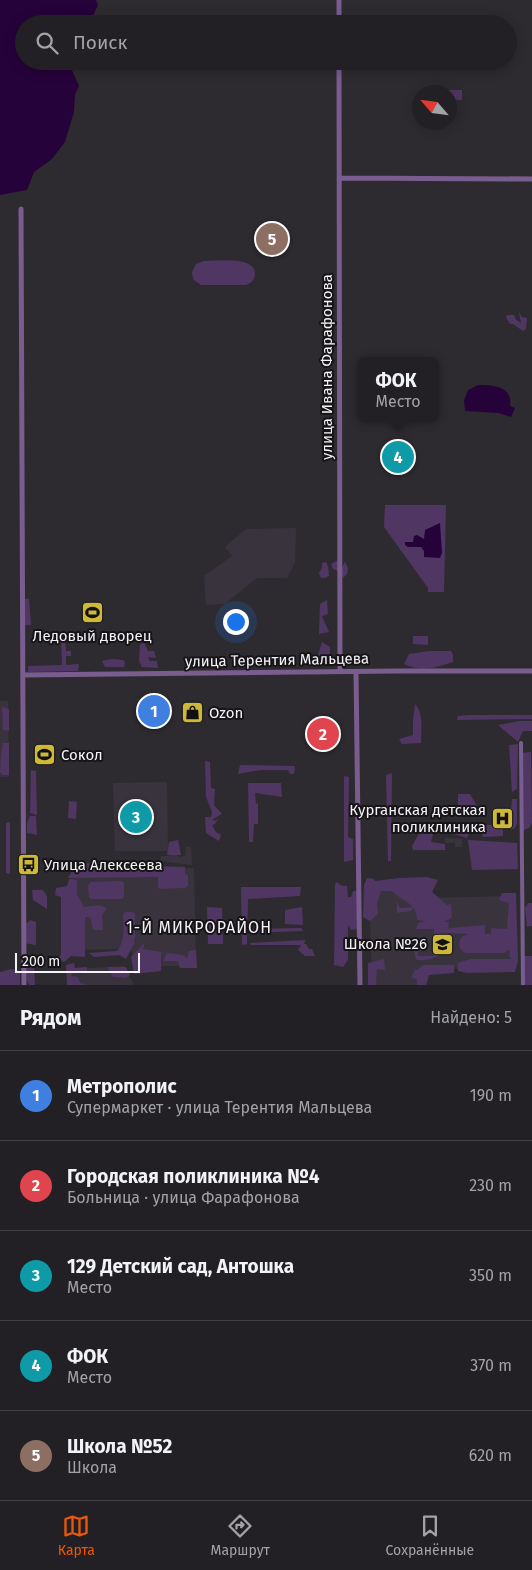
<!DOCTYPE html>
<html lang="ru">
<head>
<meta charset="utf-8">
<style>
	:root { --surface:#222024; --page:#2e2d31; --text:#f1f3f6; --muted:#a2a3a6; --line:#3f3e41; --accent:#ea580c }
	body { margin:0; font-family:"Fira Sans",sans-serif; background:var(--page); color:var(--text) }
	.compass { position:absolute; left:412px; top:85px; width:45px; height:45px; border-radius:50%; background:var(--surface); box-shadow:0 2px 12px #0003; rotate:298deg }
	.scale { position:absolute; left:15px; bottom:12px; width:125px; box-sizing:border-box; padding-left:5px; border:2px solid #f3f2f5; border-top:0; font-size:14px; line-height:18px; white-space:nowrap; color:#f3f2f5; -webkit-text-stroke:4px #161417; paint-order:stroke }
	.you { position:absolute; left:235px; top:621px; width:18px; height:18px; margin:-12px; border:4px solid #fff; border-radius:50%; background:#1a73e8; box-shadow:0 0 0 8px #1a73e833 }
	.badge { display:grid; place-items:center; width:32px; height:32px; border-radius:50%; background:var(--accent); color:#fff; font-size:16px; font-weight:700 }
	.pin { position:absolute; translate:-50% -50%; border:2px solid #fff; box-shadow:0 1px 5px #0006 }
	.popup { position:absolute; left:357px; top:357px; width:82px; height:65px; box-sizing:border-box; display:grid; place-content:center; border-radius:8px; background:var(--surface); filter:drop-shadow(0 1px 4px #0005); font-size:16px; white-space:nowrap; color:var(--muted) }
	.popup b { font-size:19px; color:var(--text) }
	.popup::after { content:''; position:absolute; left:50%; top:100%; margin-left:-10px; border:10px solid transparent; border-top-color:var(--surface) }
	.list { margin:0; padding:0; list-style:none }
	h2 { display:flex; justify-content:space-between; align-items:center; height:65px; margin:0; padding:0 20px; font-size:21px }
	h2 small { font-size:16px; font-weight:400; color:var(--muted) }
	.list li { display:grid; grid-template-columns:32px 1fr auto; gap:15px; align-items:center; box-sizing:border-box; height:90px; padding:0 20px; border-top:1px solid var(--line) }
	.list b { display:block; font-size:19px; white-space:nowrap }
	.list p { margin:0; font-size:16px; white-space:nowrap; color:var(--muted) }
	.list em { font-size:16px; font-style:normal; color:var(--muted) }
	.icon { flex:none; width:28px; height:28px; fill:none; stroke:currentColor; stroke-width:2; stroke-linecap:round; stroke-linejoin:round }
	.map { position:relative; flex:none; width:532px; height:985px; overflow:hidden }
	.search { position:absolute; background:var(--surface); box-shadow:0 2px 12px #0003; left:15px; right:15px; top:15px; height:55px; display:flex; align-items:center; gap:12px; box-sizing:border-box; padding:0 18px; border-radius:28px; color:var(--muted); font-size:19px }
	.sheet { height:515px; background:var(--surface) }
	nav { display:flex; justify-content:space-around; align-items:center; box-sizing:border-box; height:70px; border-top:1px solid var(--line); background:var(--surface); font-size:14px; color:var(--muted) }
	nav a { display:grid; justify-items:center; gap:2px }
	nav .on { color:var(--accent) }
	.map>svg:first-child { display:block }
	.built { fill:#39333d }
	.green { fill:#503663 }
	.water { fill:#26023a }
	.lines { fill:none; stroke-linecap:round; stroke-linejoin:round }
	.minor { stroke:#795d8f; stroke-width:4 }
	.tertiary { stroke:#795d8f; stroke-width:5 }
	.labels { text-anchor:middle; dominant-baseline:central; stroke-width:4; stroke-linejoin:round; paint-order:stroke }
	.street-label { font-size:15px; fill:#f3f2f5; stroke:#161417 }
	.poi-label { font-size:15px; fill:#f3f2f5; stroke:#161417; text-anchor:start }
	.neighbourhood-label { font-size:16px; letter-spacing:1px; fill:#f3f2f5; stroke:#161417 }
</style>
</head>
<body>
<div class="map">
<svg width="532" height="985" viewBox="0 0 532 985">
	<rect width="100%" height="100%" fill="#2e2b30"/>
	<!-- built -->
	<path class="built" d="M 296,528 L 295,562 L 287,578 L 257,578 L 225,604 L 206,605 L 204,576 L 232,556 L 225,547 L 246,529 Z
		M 0,701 L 8,701 L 9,777 L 0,777 Z
		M 167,782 L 168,851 L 115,851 L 113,783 Z
		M 445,838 L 462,839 L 462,847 L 455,847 L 455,843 L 445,843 Z
		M 186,847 L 191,847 L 192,865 L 160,861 L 161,856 L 169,856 L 171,853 L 177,854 L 178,857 L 185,856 Z
		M 126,865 L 161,867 L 162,870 L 194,868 L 196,965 L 145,967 L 129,949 L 70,950 L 71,873 L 126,871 Z
		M 369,882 L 429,898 L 514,896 L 516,967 L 422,970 L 422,985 L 372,985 Z
		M 125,966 L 134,985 L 73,985 L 72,969 Z"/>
	<!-- green -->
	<path class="green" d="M 443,90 L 462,90 L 462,100 L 450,100 L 450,92 L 443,92 Z
		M 204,261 C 217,261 254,256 255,273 C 255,280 251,283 246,285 L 201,285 L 193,279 L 192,272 L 196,264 Z
		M 519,312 L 522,317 L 527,318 L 526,329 L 523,331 L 513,324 L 510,324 L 506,317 L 507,315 L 514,315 L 516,320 L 521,323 Z
		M 385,505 L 446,505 L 444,592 L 428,592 L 428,588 L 384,527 Z
		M 339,560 L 342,567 L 345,562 L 348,568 L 347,574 L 343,578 L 341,572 L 333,569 L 331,564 Z
		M 326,562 L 328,566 L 329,576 L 325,578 L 321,578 L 319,573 L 322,568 L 322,563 Z
		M 24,599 L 29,599 L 31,625 L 23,625 Z
		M 327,600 L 328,614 L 322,616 L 329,632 L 319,634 L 320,604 Z
		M 413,636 L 428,636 L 428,645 L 413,644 Z
		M 61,641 L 65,641 L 66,651 L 71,651 L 71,656 L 66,656 L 66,665 L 79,664 L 78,671 L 28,672 L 28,666 L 62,665 Z
		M 322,642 L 330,647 L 330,655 L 336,659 L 330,664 L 322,663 L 317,658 Z
		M 144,643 L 148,651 L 154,651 L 156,658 L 148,657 L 150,661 L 157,661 L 158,668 L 142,667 L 139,661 L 140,644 Z
		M 429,651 L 451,651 L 453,655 L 453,662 C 435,668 421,672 404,664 L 409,654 Z
		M 111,659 L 123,660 L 125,662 L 124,667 L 105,667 L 102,661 Z
		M 415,704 C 424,713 421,731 421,743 L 402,744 L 399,739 L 413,735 L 413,720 Z
		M 2,707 L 9,709 L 9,731 L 3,730 Z
		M 469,715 L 532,715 L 532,719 L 457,720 L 458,716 Z
		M 520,721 L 532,721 L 532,731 L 523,731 L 518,742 L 498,725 Z
		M 3,743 L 9,743 L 9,775 L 3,775 L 0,772 L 1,754 Z
		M 518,744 L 517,789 L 512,792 L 509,745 Z
		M 531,752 L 532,823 L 529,828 L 522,831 L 521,753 Z
		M 205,761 L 210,762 L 211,788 L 215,789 L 214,805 L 222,814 L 213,819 L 214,821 L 218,819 L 215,824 L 212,825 L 216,832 L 221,835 L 219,841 L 206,833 L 205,817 L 211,817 L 212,812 L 206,797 Z
		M 240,765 L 295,766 L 294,774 L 290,774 L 288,770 L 261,770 L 238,774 Z
		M 31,770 L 36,771 L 37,815 L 30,813 Z
		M 392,773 L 391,861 L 388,861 L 386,775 Z
		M 344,776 L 349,777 L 348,837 L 353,839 L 353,860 L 344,862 Z
		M 248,783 L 281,783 L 282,797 L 255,793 L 256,804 L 258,803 L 258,824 L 254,824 L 253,842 L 249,842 Z
		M 458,794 L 470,794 L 481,813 L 458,813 Z
		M 512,799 L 517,799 L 517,824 L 514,829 L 504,827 L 505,825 L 510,823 Z
		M 69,801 L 77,802 L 76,819 L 68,818 Z
		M 30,816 L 36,816 L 37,835 L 27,833 L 27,823 Z
		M 10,822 L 10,874 L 6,873 L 6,823 Z
		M 427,824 L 433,833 L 431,842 L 445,844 L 445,850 L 413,850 L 412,846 L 421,830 Z
		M 446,825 L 503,825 L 503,836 L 483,837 L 481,830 L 471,830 L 467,838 L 443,831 L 441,826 Z
		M 178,840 L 181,855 L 167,855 L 169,842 Z
		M 468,840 L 517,843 L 518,869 L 472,870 Z
		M 107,862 L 112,870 L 157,866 L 185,867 L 185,874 L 188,875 L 188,886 L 185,888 L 161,889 L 158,888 L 158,877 L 68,878 L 76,864 Z
		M 427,877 L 438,880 L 432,892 L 447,905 L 451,904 L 452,918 L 443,922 L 449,922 L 448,929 L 450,928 L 485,925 L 485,934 L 491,934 L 491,928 L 507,929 L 509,903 L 499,900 L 502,893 L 516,893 L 518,961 L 515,972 L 467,973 L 458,971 L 458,963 L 470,959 L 512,959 L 510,958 L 509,950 L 504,953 L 465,953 C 458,948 458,945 461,937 L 468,934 L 448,933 C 447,937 448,943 447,946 C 442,958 428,961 417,960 L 415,956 L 414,940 L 422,939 L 421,951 L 418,951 L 418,956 L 434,956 L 434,929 L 416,929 L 418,923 L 426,921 L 417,920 C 416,902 404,903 392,891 L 381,891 L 377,904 L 378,914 L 370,921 L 363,917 L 364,885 L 367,878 L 374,879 L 375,881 L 399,878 Z
		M 69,879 L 77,880 L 77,894 L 84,907 L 99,905 L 107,908 L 102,915 L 103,930 L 93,930 L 90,917 L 85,917 L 85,957 L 71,956 L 64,962 L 56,959 L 61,955 L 61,897 L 55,895 L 56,888 L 67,886 Z
		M 122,881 L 124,883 L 124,897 L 122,899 L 91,899 L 89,897 L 88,885 L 91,882 Z
		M 337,882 L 342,886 L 347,886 L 348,897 L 351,897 L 353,891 L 357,891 L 358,929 L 351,930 L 348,925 L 348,960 L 343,967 L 334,965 L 335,884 Z
		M 241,887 L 301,887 L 300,896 L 248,899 L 247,944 L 242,945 Z
		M 32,890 L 43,890 L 47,896 L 47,909 L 33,900 Z
		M 397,902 L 400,908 L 413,907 L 412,911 L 397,913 Z
		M 528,903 L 532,903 L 532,926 L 527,927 L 525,908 Z
		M 207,907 L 222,908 L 223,944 L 208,944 Z
		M 302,907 L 303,925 L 285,924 L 285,910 Z
		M 125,912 L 132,912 L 135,914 L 135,939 L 133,941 L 135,942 L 126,959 L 119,955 L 94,957 L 89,953 L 117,951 C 126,940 123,928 123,915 Z
		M 30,920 L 36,922 L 36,945 L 24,943 L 26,924 Z
		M 301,928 L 303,931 L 249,933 L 249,929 Z
		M 305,940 L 304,944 L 306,944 L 309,949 L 312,949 L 315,956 L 305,956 L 298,950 L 301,945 L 251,945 L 250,943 Z
		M 145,942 L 143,949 L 161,952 L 161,971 L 134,974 L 131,957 Z
		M 196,950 L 197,968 L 180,968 L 178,961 L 163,961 L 167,953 L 183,955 L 187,958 L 189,951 Z
		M 521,956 L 532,956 L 532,985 L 524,985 Z
		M 384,959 L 385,970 L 377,969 L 376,985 L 368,985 L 368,963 Z
		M 26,962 L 34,964 L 35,985 L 29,985 L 27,981 Z
		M 74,963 L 75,968 L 87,967 L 87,973 L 75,971 L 71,976 L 78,977 L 80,983 L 87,985 L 67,985 L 66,965 Z
		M 423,965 L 454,965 L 454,973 L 429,975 L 426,985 L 417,985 L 417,979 L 411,978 L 415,969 L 417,970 Z
		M 107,967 L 126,967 L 130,975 L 126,978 L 113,977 Z
		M 11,969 L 20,971 L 20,985 L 0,985 L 0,972 Z"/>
	<!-- water -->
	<path class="water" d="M 0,0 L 96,0 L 98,5 L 89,24 L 24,24 L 24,61 L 71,61 L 71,68 L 79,86 L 75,95 L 74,112 L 65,142 L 52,159 L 34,172 L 27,190 L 0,195 Z
		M 478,385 C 493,385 513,386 510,406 L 515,408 L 511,417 L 498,413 L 465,411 L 464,400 L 468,390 Z
		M 440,523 L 442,553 L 440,558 L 424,557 L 424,551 L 421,547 L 408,547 L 405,545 L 405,542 L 413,542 L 414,536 L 417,535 L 424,539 L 425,530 Z"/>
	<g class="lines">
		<!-- minor -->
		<path class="minor" d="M 521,743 L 523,985"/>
		<!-- tertiary -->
		<path class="tertiary" d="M 339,0 L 339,24
			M 339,61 L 340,672
			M 340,178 L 532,179
			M 21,209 L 24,985
			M 356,672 L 360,985
			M 23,675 L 398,671 L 532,671"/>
	</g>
	<!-- icons -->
	<defs>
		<symbol id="stadium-square" viewBox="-11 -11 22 22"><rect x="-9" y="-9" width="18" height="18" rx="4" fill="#ceb837" stroke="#161417"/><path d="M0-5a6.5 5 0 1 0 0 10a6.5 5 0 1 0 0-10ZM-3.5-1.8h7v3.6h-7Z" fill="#111"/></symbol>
		<symbol id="shop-square" viewBox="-11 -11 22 22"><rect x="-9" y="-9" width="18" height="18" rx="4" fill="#ceb837" stroke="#161417"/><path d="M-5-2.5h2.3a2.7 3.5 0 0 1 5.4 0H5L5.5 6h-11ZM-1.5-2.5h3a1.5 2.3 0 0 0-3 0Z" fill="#111"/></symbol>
		<symbol id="hospital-square" viewBox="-11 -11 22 22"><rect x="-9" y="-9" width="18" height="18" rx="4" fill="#ceb837" stroke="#161417"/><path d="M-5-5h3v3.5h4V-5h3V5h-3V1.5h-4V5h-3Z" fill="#111"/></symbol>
		<symbol id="bus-square" viewBox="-11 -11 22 22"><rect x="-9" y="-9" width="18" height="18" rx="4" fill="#ceb837" stroke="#161417"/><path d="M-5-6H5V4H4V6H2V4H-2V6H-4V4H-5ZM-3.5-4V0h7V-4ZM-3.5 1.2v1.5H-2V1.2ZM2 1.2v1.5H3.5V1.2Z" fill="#111"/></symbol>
		<symbol id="school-square" viewBox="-11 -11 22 22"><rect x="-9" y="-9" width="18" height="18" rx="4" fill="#ceb837" stroke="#161417"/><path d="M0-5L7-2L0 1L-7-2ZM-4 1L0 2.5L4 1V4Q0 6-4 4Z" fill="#111"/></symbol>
	</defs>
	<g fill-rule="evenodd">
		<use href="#stadium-square" x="80" y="600" width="25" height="25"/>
		<use href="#shop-square" x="180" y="700" width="25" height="25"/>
		<use href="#stadium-square" x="32" y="742" width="25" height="25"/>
		<use href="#hospital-square" x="490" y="806" width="25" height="25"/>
		<use href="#bus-square" x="16" y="852" width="25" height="25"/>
		<use href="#school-square" x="430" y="932" width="25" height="25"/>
	</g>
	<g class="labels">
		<!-- street labels -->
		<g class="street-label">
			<text transform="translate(327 367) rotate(-90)">улица Ивана Фарафонова</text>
			<text transform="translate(277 660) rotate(-1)">улица Терентия Мальцева</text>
		</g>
		<!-- poi labels -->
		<g class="poi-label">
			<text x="92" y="636" text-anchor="middle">Ледовый дворец</text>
			<text x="209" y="713">Ozon</text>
			<text x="61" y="755">Сокол</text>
			<text x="486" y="810" text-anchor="end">Курганская детская<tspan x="486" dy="17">поликлиника</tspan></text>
			<text x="44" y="865">Улица Алексеева</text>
			<text x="427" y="944" text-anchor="end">Школа №26</text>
		</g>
		<!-- neighbourhood labels -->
		<g class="neighbourhood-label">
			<text x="199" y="927">1-Й МИКРОРАЙОН</text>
		</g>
	</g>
</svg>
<svg class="compass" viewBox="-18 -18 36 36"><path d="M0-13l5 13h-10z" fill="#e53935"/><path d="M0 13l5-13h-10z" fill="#a2a3a6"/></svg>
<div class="scale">200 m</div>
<div class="you"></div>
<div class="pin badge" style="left:154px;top:711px;background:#3f7fe0">1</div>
<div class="pin badge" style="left:323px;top:734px;background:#e0444e">2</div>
<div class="pin badge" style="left:136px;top:817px;background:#0f9aa8">3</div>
<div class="pin badge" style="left:398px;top:457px;background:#0f9aa8">4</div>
<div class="popup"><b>ФОК</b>Место</div>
<div class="pin badge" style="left:272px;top:239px;background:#8d6e63">5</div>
<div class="search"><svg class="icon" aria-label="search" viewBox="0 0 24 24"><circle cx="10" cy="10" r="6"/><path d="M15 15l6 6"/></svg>Поиск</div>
</div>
<section class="sheet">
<h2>Рядом<small>Найдено: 5</small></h2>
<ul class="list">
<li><span class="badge" style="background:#3f7fe0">1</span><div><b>Метрополис</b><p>Супермаркет · улица Терентия Мальцева</p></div><em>190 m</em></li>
<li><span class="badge" style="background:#e0444e">2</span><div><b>Городская поликлиника №4</b><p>Больница · улица Фарафонова</p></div><em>230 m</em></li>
<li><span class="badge" style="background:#0f9aa8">3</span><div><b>129 Детский сад, Антошка</b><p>Место</p></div><em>350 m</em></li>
<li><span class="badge" style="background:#0f9aa8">4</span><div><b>ФОК</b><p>Место</p></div><em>370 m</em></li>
<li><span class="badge" style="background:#8d6e63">5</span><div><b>Школа №52</b><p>Школа</p></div><em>620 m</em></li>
</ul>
</section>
<nav>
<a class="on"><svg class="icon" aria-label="map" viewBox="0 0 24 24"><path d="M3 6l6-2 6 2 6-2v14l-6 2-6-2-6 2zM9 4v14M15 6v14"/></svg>Карта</a>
<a><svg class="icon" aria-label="directions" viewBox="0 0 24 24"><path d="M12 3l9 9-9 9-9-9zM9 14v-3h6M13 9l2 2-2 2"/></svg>Маршрут</a>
<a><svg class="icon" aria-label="saved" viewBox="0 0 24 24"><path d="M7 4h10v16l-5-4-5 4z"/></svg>Сохранённые</a>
</nav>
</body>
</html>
